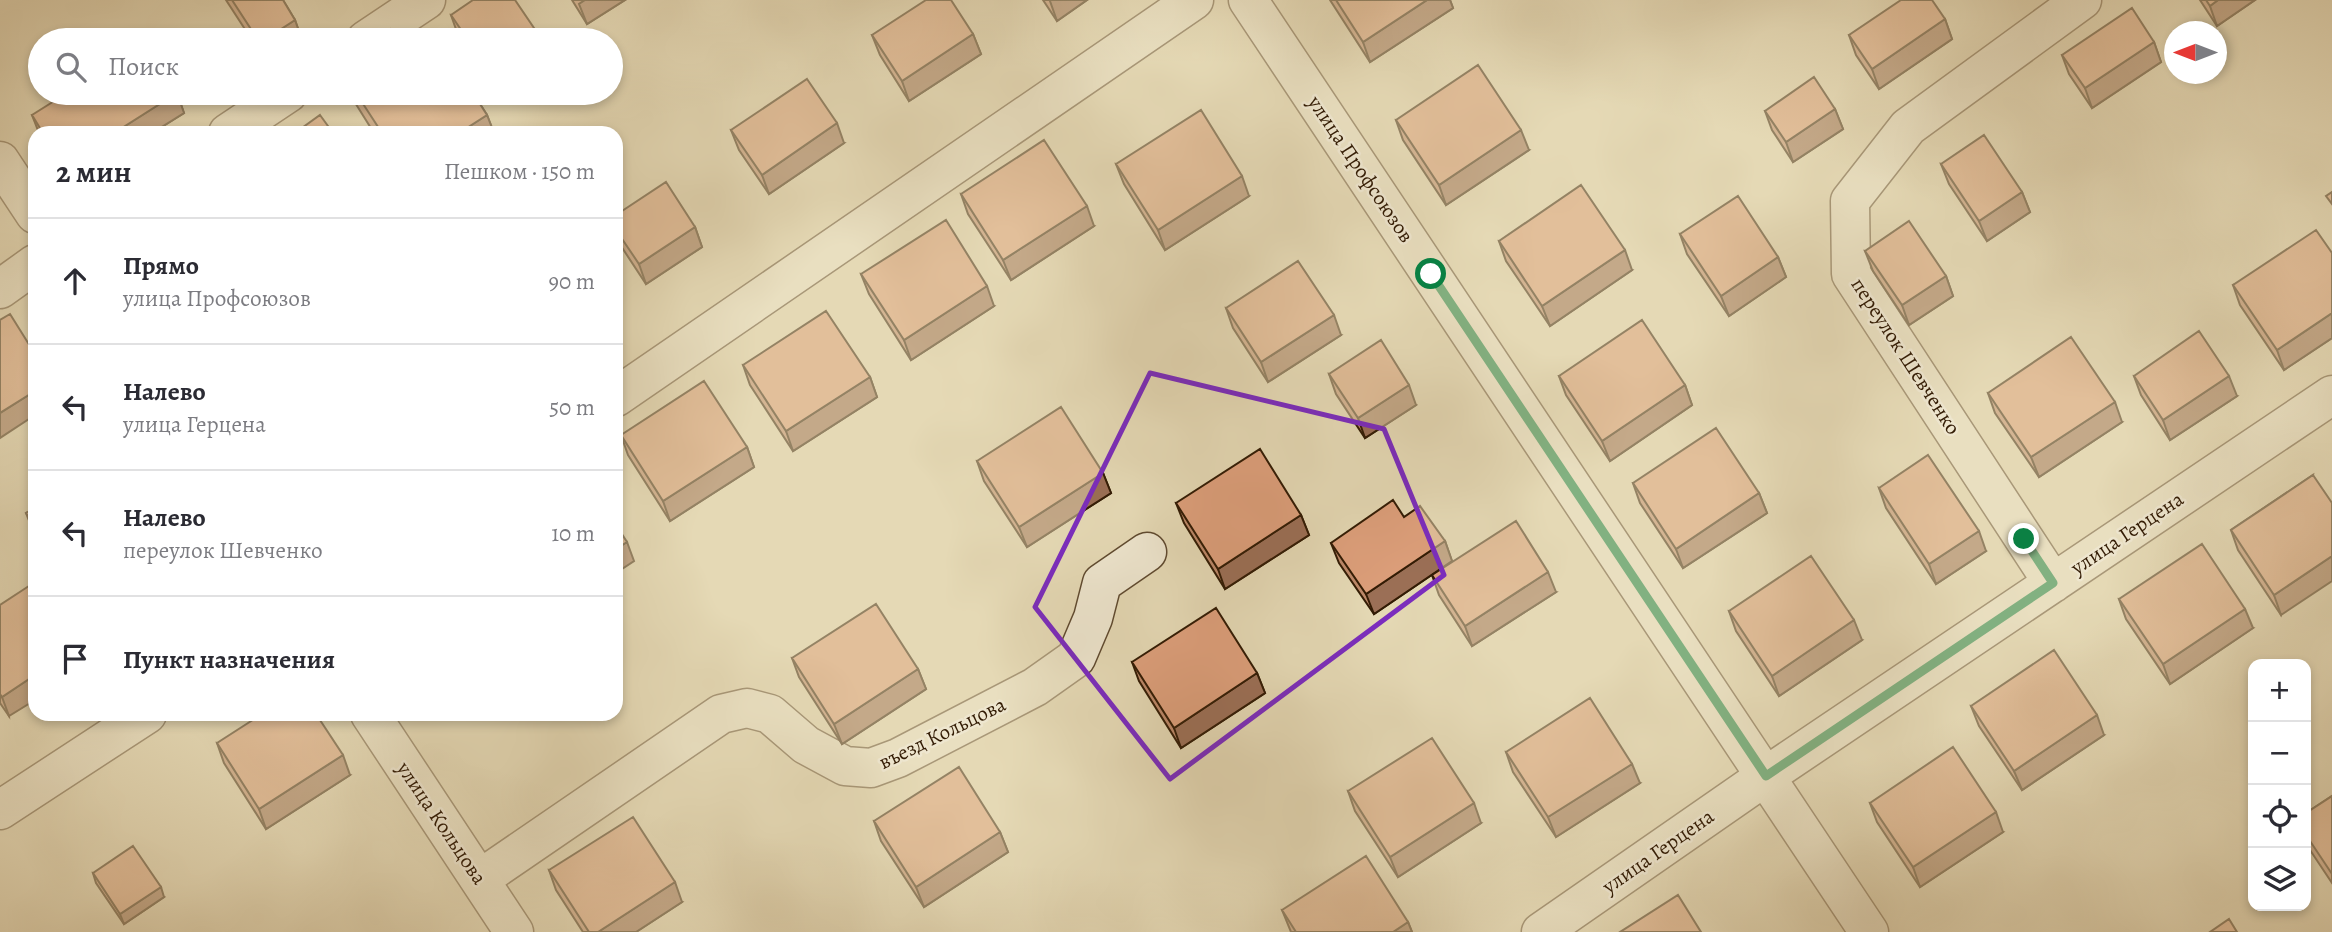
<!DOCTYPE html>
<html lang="ru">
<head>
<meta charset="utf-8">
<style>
	:root { --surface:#fff; --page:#f7f7f7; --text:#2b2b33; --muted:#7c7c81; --line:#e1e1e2 }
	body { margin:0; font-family:Alegreya,serif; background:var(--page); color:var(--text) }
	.controls { position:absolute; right:21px; bottom:21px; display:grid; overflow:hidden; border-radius:14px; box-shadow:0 4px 10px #0003 }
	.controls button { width:63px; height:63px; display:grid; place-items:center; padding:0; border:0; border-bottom:2px solid var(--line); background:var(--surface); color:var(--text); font:35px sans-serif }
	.compass { position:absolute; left:2164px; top:21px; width:63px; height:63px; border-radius:50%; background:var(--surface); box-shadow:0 4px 10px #0003; rotate:270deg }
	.stop { position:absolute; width:21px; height:21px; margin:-16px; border:5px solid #0b8043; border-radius:50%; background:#fff }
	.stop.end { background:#0b8043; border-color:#fff; box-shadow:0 2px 7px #0008 }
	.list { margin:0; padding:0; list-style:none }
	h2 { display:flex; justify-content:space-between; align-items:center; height:91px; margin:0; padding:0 28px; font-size:30px }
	h2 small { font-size:23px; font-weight:400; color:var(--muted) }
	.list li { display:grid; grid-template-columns:46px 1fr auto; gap:21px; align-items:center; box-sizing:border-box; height:126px; padding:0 28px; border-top:2px solid var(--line) }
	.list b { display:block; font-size:26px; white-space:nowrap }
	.list p { margin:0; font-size:23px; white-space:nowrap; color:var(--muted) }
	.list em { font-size:23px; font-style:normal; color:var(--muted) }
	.icon { flex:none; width:38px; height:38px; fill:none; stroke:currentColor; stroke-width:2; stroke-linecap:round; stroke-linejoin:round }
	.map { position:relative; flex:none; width:2332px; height:932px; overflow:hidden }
	.search { position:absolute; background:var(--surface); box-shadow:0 4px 10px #0003; left:28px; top:28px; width:595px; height:77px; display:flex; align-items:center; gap:18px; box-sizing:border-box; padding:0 24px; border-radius:38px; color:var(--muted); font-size:26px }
	.panel { position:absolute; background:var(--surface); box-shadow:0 4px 10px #0003; left:28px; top:126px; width:595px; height:595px; border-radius:21px }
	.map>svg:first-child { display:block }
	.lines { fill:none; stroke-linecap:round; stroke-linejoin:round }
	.minor-casing { stroke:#5f4a30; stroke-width:41 }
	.minor { stroke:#eee6cf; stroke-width:38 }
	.wall { fill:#be896a; stroke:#321b04; stroke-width:2 }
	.shaded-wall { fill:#9b6f56; stroke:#321b04; stroke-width:2 }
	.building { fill:#dd9f7b; stroke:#321b04; stroke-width:2 }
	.route { stroke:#0b8043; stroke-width:9 }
	.marked { fill:none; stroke:#7b2cbf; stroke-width:5; stroke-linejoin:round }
	.labels { text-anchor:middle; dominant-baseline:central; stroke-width:5; stroke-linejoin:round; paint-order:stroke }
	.street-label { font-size:21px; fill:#321b04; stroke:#eee6cf }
</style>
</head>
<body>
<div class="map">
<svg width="2332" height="932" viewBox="0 0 2332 932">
	<rect width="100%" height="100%" fill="#e5d9b5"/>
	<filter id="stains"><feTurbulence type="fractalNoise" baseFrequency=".00286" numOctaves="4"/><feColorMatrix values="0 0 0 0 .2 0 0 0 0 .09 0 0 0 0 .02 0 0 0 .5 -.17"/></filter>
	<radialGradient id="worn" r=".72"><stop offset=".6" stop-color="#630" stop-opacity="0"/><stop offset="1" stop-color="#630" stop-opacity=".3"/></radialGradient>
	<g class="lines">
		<defs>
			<path id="minor" d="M 1248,0 L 1869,932
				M 366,40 L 426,0
				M 228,133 L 288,93
				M 0,161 L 35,214
				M 0,289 L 35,264
				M 616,397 L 1194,0
				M 2053,583 L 1851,274 L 1850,201 L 1908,127 L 2082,0
				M 370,714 L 514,932
				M 0,810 L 147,714
				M 480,879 L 721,714 L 747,708 L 770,714 L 806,745 L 845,766 L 871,768 L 898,758 L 1035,687 L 1076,658 L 1093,618 L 1102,583 L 1147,552
				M 1541,932 L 1766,776 L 2332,395"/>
		</defs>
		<!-- minor casing -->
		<use href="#minor" class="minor-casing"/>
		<!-- minor -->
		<use href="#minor" class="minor"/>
	</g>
	<!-- wall -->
	<path class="wall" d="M 226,0 L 283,0 L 295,20 L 302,40 L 252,40 Z
		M 572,0 L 625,0 L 587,24 Z
		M 1043,0 L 1087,0 L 1057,21 Z
		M 1330,0 L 1450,0 L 1453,8 L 1370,62 Z
		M 2200,0 L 2255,0 L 2217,26 Z
		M 451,15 L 539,40 L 462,40 L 458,35 Z
		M 1945,19 L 1952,39 L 1879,89 L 1856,55 L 1849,35 Z
		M 973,34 L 981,54 L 909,101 L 880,55 L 872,35 Z
		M 2154,42 L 2161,62 L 2092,108 L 2069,74 L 2062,55 Z
		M 177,93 L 184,113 L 152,133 L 39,133 L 32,115 Z
		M 349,93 L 473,93 L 487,115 L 494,133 L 374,133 Z
		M 1835,109 L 1843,129 L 1793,162 L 1772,130 L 1765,111 Z
		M 1396,120 L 1529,150 L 1446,205 L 1403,140 Z
		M 731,130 L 844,143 L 769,194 L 739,150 Z
		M 1116,164 L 1249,196 L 1165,250 L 1124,184 Z
		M 1941,164 L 2022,192 L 2030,212 L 1987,241 L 1949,184 Z
		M 961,194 L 1094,226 L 1011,280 L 968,214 Z
		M 616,215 L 695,227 L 702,247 L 646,284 L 617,240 Z
		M 1680,234 L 1778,257 L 1786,277 L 1729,316 L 1687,254 Z
		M 1499,241 L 1632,270 L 1550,326 L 1506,261 Z
		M 1865,251 L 1946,276 L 1953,296 L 1909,325 L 1873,271 Z
		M 2332,253 L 2332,338 L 2284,370 L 2240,305 L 2233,285 Z
		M 861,274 L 994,306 L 911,360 L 869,294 Z
		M 1226,308 L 1341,335 L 1268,382 L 1233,328 Z
		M 743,365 L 870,377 L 877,397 L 793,451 L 750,385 Z
		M 1329,374 L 1416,405 L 1365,438 L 1336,394 Z
		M 1559,376 L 1685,385 L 1692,405 L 1610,461 L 1566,395 Z
		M 2134,376 L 2237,396 L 2170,440 L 2141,395 Z
		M 1988,393 L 2122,422 L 2039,477 L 1995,413 Z
		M 621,435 L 747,447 L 754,467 L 670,521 L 628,455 Z
		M 977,461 L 1103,473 L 1111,493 L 1027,547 L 984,481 Z
		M 2313,475 L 2281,615 L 2238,550 L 2231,530 Z
		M 1633,483 L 1759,493 L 1767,513 L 1683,568 L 1640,503 Z
		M 1879,488 L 1986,551 L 1936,584 L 1886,508 Z
		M 1176,503 L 1301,515 L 1309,535 L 1225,589 L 1184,523 Z
		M 35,508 L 35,536 L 26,513 Z
		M 1404,517 L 1445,541 L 1452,561 L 1374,614 L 1339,563 L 1331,543 Z
		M 1432,575 L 1556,592 L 1472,646 L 1439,595 Z
		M 2119,599 L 2253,628 L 2170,684 L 2126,619 Z
		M 0,605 L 9,716 L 0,703 Z
		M 1729,611 L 1862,640 L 1779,696 L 1736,631 Z
		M 792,658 L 918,669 L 926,689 L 842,744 L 799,677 Z
		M 1132,662 L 1257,673 L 1265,693 L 1181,748 L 1139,681 Z
		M 1971,706 L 2104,735 L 2022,790 L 1979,726 Z
		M 217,743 L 350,775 L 266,829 L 224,763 Z
		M 1506,752 L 1640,783 L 1556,837 L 1513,772 Z
		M 1348,791 L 1481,823 L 1398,877 L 1355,811 Z
		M 2332,796 L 2332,883 L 2306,844 L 2306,813 Z
		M 1870,803 L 2003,832 L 1920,887 L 1877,822 Z
		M 874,821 L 1000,832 L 1008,852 L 924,907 L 881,841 Z
		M 549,870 L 682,902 L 636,932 L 583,932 L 556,890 Z
		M 93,873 L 164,897 L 124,924 L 96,883 Z
		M 1282,910 L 1408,922 L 1412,932 L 1291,932 Z"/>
	<!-- shaded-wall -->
	<path class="shaded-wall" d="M 585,0 L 625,0 L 587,24 L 579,4 Z
		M 1051,0 L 1087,0 L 1057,21 L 1050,1 Z
		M 1427,0 L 1450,0 L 1453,8 L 1370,62 L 1363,42 Z
		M 2218,0 L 2255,0 L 2217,26 L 2210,6 Z
		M 1945,19 L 1952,39 L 1879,89 L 1872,69 Z
		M 295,20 L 302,40 L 264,40 Z
		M 536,31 L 539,40 L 521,40 Z
		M 973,34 L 981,54 L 909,101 L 902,81 Z
		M 2154,42 L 2161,62 L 2092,108 L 2085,88 Z
		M 177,93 L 184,113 L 152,133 L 114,133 Z
		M 1835,109 L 1843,129 L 1793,162 L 1786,142 Z
		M 487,115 L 494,133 L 459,133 Z
		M 837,123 L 844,143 L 769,194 L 762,175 Z
		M 1521,130 L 1529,150 L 1446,205 L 1439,185 Z
		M 1242,176 L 1249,196 L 1165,250 L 1158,230 Z
		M 2022,192 L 2030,212 L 1987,241 L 1979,221 Z
		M 1087,206 L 1094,226 L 1011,280 L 1003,260 Z
		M 695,227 L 702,247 L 646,284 L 639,264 Z
		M 1625,250 L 1632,270 L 1550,326 L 1542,306 Z
		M 1778,257 L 1786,277 L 1729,316 L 1721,296 Z
		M 1946,276 L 1953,296 L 1909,325 L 1902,305 Z
		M 987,286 L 994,306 L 911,360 L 904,340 Z
		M 2332,313 L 2332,338 L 2284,370 L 2277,350 Z
		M 1334,315 L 1341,335 L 1268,382 L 1261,362 Z
		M 2229,376 L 2237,396 L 2170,440 L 2163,420 Z
		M 870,377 L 877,397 L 793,451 L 786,431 Z
		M 1409,385 L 1416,405 L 1365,438 L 1358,418 Z
		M 1685,385 L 1692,405 L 1610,461 L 1602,441 Z
		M 35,391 L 35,415 L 0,438 L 0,413 Z
		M 2115,402 L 2122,422 L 2039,477 L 2031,457 Z
		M 747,447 L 754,467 L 670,521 L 663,501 Z
		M 1103,473 L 1111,493 L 1027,547 L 1019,527 Z
		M 1759,493 L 1767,513 L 1683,568 L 1676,549 Z
		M 1301,515 L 1309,535 L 1225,589 L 1218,569 Z
		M 1979,531 L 1986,551 L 1936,584 L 1929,564 Z
		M 1445,541 L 1452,561 L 1374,614 L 1366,594 Z
		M 627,542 L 634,561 L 616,573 L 616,549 Z
		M 2332,556 L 2332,581 L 2281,615 L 2274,595 Z
		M 1548,572 L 1556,592 L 1472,646 L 1465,626 Z
		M 2245,609 L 2253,628 L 2170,684 L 2163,664 Z
		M 1854,620 L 1862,640 L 1779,696 L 1772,676 Z
		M 918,669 L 926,689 L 842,744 L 834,724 Z
		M 1257,673 L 1265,693 L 1181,748 L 1174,728 Z
		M 35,675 L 35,700 L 9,716 L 2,697 Z
		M 2097,715 L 2104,735 L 2022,790 L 2014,771 Z
		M 343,755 L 350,775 L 266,829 L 259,809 Z
		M 1632,764 L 1640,783 L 1556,837 L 1548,817 Z
		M 1474,803 L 1481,823 L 1398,877 L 1390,857 Z
		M 1996,812 L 2003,832 L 1920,887 L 1913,867 Z
		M 1000,832 L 1008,852 L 924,907 L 916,887 Z
		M 675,882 L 682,902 L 636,932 L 598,932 Z
		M 161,887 L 164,897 L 124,924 L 120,914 Z
		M 1408,922 L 1412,932 L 1393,932 Z"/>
	<!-- building -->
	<path class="building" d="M 232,0 L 283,0 L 295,20 L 264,40 L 258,40 Z
		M 473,0 L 515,0 L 536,31 L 521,40 L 468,40 L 451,15 Z
		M 926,0 L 951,0 L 973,34 L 902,81 L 872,35 Z
		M 1336,0 L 1427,0 L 1363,42 Z
		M 1901,0 L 1932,0 L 1945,19 L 1872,69 L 1849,35 Z
		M 2206,0 L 2218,0 L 2210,6 Z
		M 2132,8 L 2154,42 L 2085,88 L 2062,55 Z
		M 390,29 L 397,40 L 372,40 Z
		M 1478,65 L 1521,130 L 1439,185 L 1396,120 Z
		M 1814,77 L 1835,109 L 1786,142 L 1765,111 Z
		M 807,79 L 837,123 L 762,175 L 731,130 Z
		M 67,93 L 177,93 L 114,133 L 43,133 L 32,115 Z
		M 356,93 L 473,93 L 487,115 L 459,133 L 382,133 Z
		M 1201,110 L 1242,176 L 1158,230 L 1116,164 Z
		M 320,115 L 333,133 L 295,133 Z
		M 1984,135 L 2022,192 L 1979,221 L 1941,164 Z
		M 1044,140 L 1087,206 L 1003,260 L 961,194 Z
		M 666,182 L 695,227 L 639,264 L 616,230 L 616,215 Z
		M 1581,185 L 1625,250 L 1542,306 L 1499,241 Z
		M 2332,192 L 2332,204 L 2326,196 Z
		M 1738,196 L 1778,257 L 1721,296 L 1680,234 Z
		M 946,220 L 987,286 L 904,340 L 861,274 Z
		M 1909,221 L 1946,276 L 1902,305 L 1865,251 Z
		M 2316,230 L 2332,253 L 2332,313 L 2277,350 L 2233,285 Z
		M 1298,261 L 1334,315 L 1261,362 L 1226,308 Z
		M 826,311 L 870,377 L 786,431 L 743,365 Z
		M 10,314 L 35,354 L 35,391 L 0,413 L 0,320 Z
		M 1642,320 L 1685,385 L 1602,441 L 1559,376 Z
		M 2199,331 L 2229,376 L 2163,420 L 2134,376 Z
		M 2071,337 L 2115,402 L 2031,457 L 1988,393 Z
		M 1381,340 L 1409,385 L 1358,418 L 1329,374 Z
		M 704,381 L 747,447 L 663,501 L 621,435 Z
		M 1061,407 L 1103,473 L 1019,527 L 977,461 Z
		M 1716,428 L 1759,493 L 1676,549 L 1633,483 Z
		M 1260,449 L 1301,515 L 1218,569 L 1176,503 Z
		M 1928,455 L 1979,531 L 1929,564 L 1879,488 Z
		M 2313,475 L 2332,503 L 2332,556 L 2274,595 L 2231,530 Z
		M 1393,500 L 1404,517 L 1420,506 L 1445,541 L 1366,594 L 1331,543 Z
		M 35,508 L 35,527 L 26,513 Z
		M 1516,521 L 1548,572 L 1465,626 L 1432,575 Z
		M 616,525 L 627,542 L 616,549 Z
		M 2202,544 L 2245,609 L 2163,664 L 2119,599 Z
		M 1811,556 L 1854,620 L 1772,676 L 1729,611 Z
		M 35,582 L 35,675 L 2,697 L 0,694 L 0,605 Z
		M 876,604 L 918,669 L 834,724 L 792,658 Z
		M 1216,608 L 1257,673 L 1174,728 L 1132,662 Z
		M 2054,650 L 2097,715 L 2014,771 L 1971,706 Z
		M 1590,698 L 1632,764 L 1548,817 L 1506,752 Z
		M 262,714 L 316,714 L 343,755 L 259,809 L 217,743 Z
		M 1432,738 L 1474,803 L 1390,857 L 1348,791 Z
		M 1953,747 L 1996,812 L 1913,867 L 1870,803 Z
		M 959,767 L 1000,832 L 916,887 L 874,821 Z
		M 2332,796 L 2332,874 L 2306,835 L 2306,813 Z
		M 633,817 L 675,882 L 598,932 L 589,932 L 549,870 Z
		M 133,846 L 161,887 L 120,914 L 93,873 Z
		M 1366,856 L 1408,922 L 1393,932 L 1296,932 L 1282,910 Z
		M 1678,895 L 1701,932 L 1620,932 Z
		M 2229,919 L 2237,932 L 2210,932 Z"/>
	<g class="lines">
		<!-- route -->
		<path class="route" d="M 1431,274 L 1766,776 L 2053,583 L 2024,539"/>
	</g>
	<!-- marked area -->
	<path d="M0 0H2332V932H0ZM 1150,373 L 1384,429 L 1444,575 L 1170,779 L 1035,607 Z" fill="#e5d9b5" fill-opacity=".55" fill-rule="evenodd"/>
	<path class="marked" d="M 1150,373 L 1384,429 L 1444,575 L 1170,779 L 1035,607 Z"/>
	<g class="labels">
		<!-- street labels -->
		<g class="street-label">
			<text transform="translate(1361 169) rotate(56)">улица Профсоюзов</text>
			<text transform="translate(1906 356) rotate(57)">переулок Шевченко</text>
			<text transform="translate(2127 533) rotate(-34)">улица Герцена</text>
			<text transform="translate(942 733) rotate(-26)">въезд Кольцова</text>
			<text transform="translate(442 823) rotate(56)">улица Кольцова</text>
			<text transform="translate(1658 851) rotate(-35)">улица Герцена</text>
		</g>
	</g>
	<rect width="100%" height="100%" filter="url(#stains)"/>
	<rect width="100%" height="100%" fill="url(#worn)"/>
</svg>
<div class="controls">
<button>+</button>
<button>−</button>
<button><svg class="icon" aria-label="locate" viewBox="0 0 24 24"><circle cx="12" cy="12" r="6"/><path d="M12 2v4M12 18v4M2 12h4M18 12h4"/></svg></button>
<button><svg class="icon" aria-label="layers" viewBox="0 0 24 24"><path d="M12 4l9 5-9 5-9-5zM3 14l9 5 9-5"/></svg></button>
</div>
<svg class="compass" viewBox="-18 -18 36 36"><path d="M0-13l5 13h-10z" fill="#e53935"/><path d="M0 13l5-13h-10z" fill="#7c7c81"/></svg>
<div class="stop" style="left:1431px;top:274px"></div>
<div class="stop end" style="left:2024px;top:539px"></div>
<div class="search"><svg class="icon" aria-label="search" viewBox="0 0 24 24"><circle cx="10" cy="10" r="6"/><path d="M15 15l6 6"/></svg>Поиск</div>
<section class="panel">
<h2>2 мин<small>Пешком · 150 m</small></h2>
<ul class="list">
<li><svg class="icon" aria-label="ahead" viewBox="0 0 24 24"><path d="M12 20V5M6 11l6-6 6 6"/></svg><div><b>Прямо</b><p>улица Профсоюзов</p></div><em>90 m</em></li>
<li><svg class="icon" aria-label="left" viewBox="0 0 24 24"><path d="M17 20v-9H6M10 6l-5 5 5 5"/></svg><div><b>Налево</b><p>улица Герцена</p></div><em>50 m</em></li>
<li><svg class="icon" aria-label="left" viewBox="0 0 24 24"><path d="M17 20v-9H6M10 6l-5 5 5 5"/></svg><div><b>Налево</b><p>переулок Шевченко</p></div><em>10 m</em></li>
<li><svg class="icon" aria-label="arrive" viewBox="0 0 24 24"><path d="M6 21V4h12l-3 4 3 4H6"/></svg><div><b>Пункт назначения</b></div></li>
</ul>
</section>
</div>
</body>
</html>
